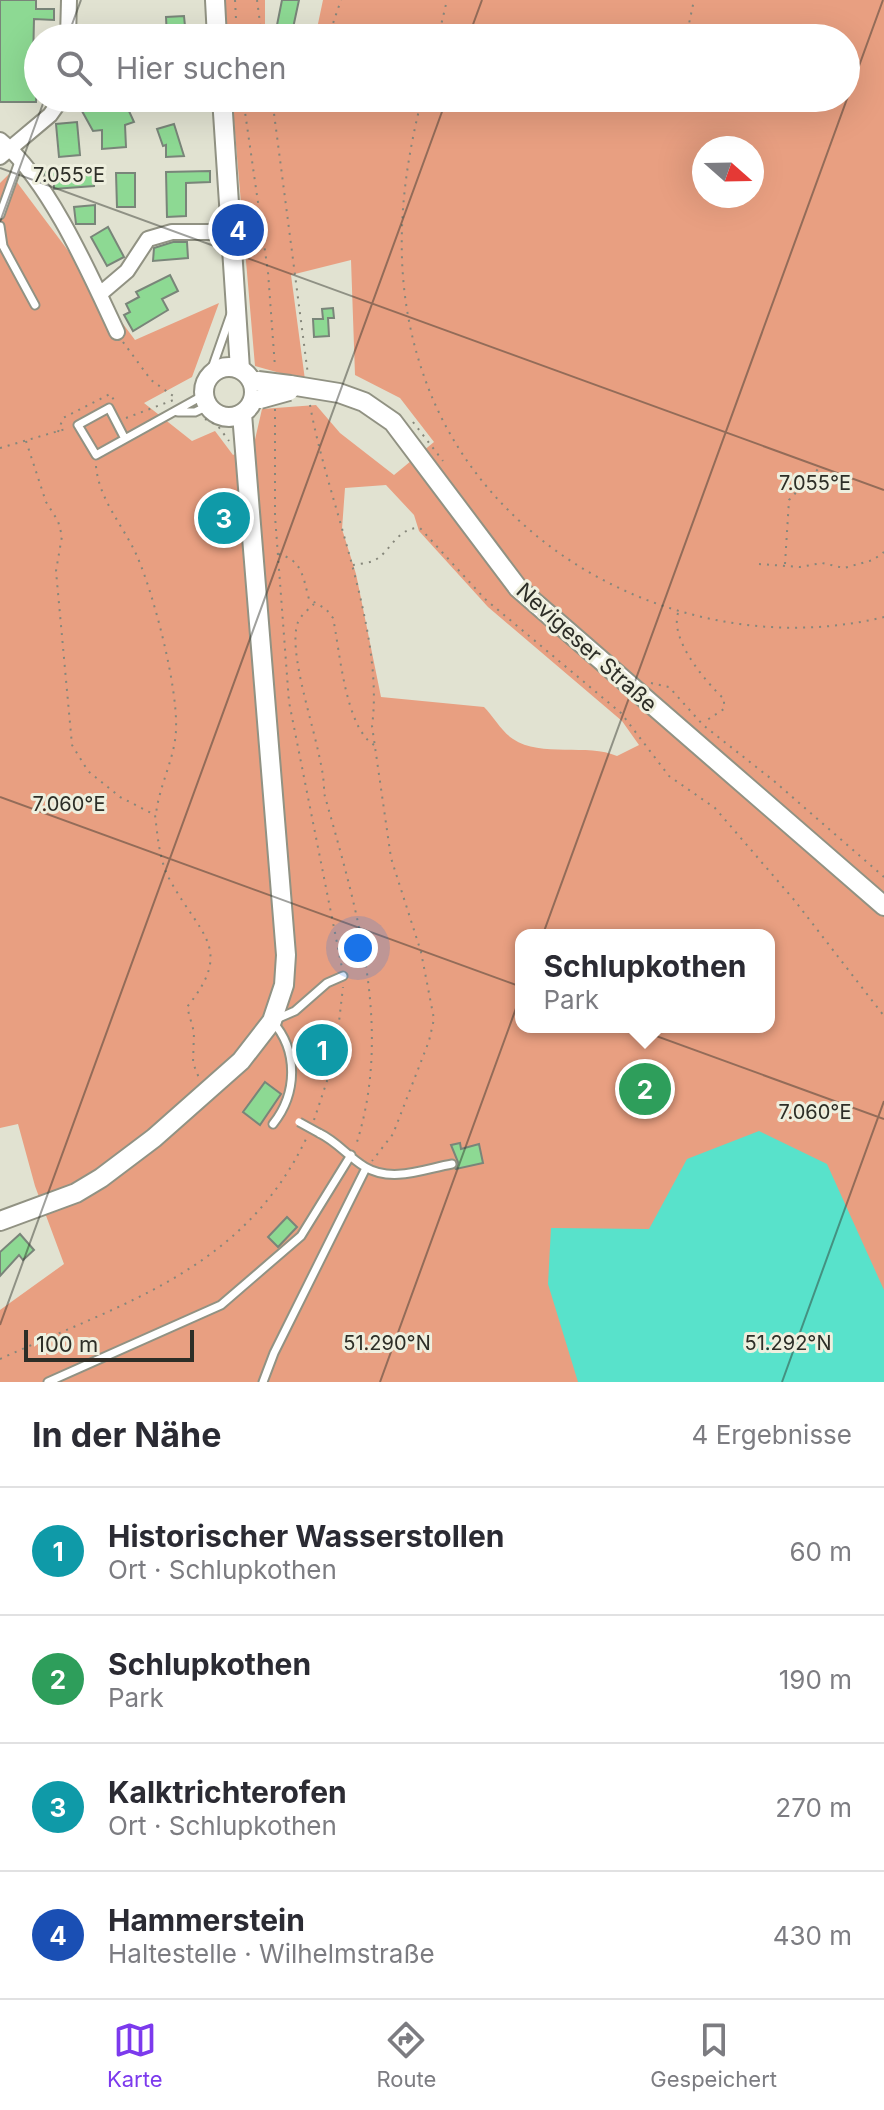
<!DOCTYPE html>
<html lang="de">
<head>
<meta charset="utf-8">
<style>
	:root { --surface:#fff; --page:#f7f7f7; --text:#2b2b33; --muted:#7c7c81; --line:#e1e1e2; --accent:#7c3aed }
	body { margin:0; font-family:Inter,sans-serif; background:var(--page); color:var(--text) }
	.compass { position:absolute; left:692px; top:136px; width:72px; height:72px; border-radius:50%; background:var(--surface); box-shadow:0 8px 32px #0002; rotate:110deg }
	.scale { position:absolute; left:24px; bottom:20px; width:170px; box-sizing:border-box; padding-left:8px; border:4px solid #2d2e27; border-top:0; font-size:22px; line-height:28px; white-space:nowrap; color:#2d2e27; -webkit-text-stroke:6px #eeefde; paint-order:stroke }
	.you { position:absolute; left:358px; top:948px; width:28px; height:28px; margin:-20px; border:6px solid #fff; border-radius:50%; background:#1a73e8; box-shadow:0 0 0 12px #1a73e833 }
	.badge { display:grid; place-items:center; width:52px; height:52px; border-radius:50%; background:var(--accent); color:#fff; font-size:26px; font-weight:700 }
	.pin { position:absolute; translate:-50% -50%; border:4px solid #fff; box-shadow:0 2px 8px #0006 }
	.popup { position:absolute; left:515px; top:929px; width:260px; height:104px; box-sizing:border-box; display:grid; place-content:center; border-radius:16px; background:var(--surface); filter:drop-shadow(0 2px 6px #0005); font-size:26px; white-space:nowrap; color:var(--muted) }
	.popup b { font-size:30px; color:var(--text) }
	.popup::after { content:''; position:absolute; left:50%; top:100%; margin-left:-16px; border:16px solid transparent; border-top-color:var(--surface) }
	.list { margin:0; padding:0; list-style:none }
	h2 { display:flex; justify-content:space-between; align-items:center; height:104px; margin:0; padding:0 32px; font-size:34px }
	h2 small { font-size:26px; font-weight:400; color:var(--muted) }
	.list li { display:grid; grid-template-columns:52px 1fr auto; gap:24px; align-items:center; box-sizing:border-box; height:128px; padding:0 32px; border-top:2px solid var(--line) }
	.list b { display:block; font-size:30px; white-space:nowrap }
	.list p { margin:0; font-size:26px; white-space:nowrap; color:var(--muted) }
	.list em { font-size:26px; font-style:normal; color:var(--muted) }
	.icon { flex:none; width:44px; height:44px; fill:none; stroke:currentColor; stroke-width:2; stroke-linecap:round; stroke-linejoin:round }
	.map { position:relative; flex:none; width:884px; height:1382px; overflow:hidden }
	.search { position:absolute; background:var(--surface); box-shadow:0 8px 32px #0002; left:24px; right:24px; top:24px; height:88px; display:flex; align-items:center; gap:20px; box-sizing:border-box; padding:0 28px; border-radius:44px; color:var(--muted); font-size:30px }
	.sheet { height:616px; background:var(--surface) }
	nav { display:flex; justify-content:space-around; align-items:center; box-sizing:border-box; height:112px; border-top:2px solid var(--line); background:var(--surface); font-size:22px; color:var(--muted) }
	nav a { display:grid; justify-items:center; gap:4px }
	nav .on { color:var(--accent) }
	.map>svg:first-child { display:block }
	.green { fill:#e89f81; fill-rule:evenodd }
	.water { fill:#58e2cb }
	.building { fill:#8dd993; stroke:#798579; stroke-width:2 }
	.lines { fill:none; stroke-linecap:round; stroke-linejoin:round }
	.service-casing { stroke:#919283; stroke-width:11 }
	.minor-casing { stroke:#919283; stroke-width:18 }
	.secondary-casing { stroke:#919283; stroke-width:22 }
	.path { stroke:#86877b; stroke-width:2; stroke-dasharray:2 6; stroke-linecap:butt }
	.service { stroke:#fff; stroke-width:7 }
	.minor { stroke:#fff; stroke-width:14 }
	.secondary { stroke:#fff; stroke-width:18 }
	.service-bridge-casing { stroke:#919283; stroke-width:11; stroke-linecap:butt }
	.secondary-bridge-casing { stroke:#919283; stroke-width:22; stroke-linecap:butt }
	.service-bridge { stroke:#fff; stroke-width:7 }
	.secondary-bridge { stroke:#fff; stroke-width:18 }
	.ticks { fill:none; stroke:#2d2e27; stroke-width:2; stroke-opacity:0.45 }
	.labels { text-anchor:middle; dominant-baseline:central; stroke-width:6; stroke-linejoin:round; paint-order:stroke }
	.street-label { font-size:22px; fill:#2d2e27; stroke:#eeefde }
	.ticks-label { font-size:20px; text-anchor:middle; fill:#2d2e27; stroke:#eeefde; stroke-width:6; stroke-linejoin:round; paint-order:stroke }
</style>
</head>
<body>
<div class="map">
<svg width="884" height="1382" viewBox="0 0 884 1382">
	<rect width="100%" height="100%" fill="#e1e2d1"/>
	<!-- green -->
	<path class="green" d="M 224,0 L 265,0 L 265,28 L 315,38 L 323,0 L 884,0 L 884,1382 L 0,1382 L 0,1310 L 64,1264 L 35,1186 L 18,1124 L 0,1128 L 0,183 L 10,173 L 135,340 L 219,303 L 192,377 L 144,403 L 192,441 L 215,431 L 233,455 L 254,444 L 262,409 L 316,405 L 340,433 L 394,475 L 434,442 L 400,398 L 355,375 L 351,260 L 291,275 L 305,380 L 255,366 L 232,98 L 846,98 L 846,38 L 227,38 ZM 704,148 L 752,148 L 752,196 L 704,196 ZM 386,485 L 414,515 L 419,531 L 488,607 L 622,721 L 639,745 L 617,756 C 588,743 541,758 513,739 C 502,732 493,716 484,707 L 381,697 L 356,574 L 342,529 L 345,488 ZM 521,935 L 769,935 L 769,1027 L 521,1027 Z"/>
	<!-- water -->
	<path class="water" d="M 759,1131 L 827,1164 L 884,1290 L 884,1382 L 578,1382 L 548,1284 L 551,1228 L 649,1229 L 687,1159 Z"/>
	<!-- building -->
	<path class="building" d="M 0,0 L 36,0 L 36,9 L 54,9 L 54,20 L 34,19 L 33,63 L 38,63 L 36,102 L 0,102 Z
		M 282,0 L 299,0 L 293,28 L 277,25 Z
		M 184,16 L 185,26 L 196,26 L 197,38 L 167,38 L 166,17 Z
		M 92,98 L 123,98 L 134,122 L 125,125 L 126,147 L 102,149 L 102,130 L 93,131 L 82,111 Z
		M 77,122 L 80,155 L 59,157 L 56,124 Z
		M 174,124 L 184,156 L 166,157 L 166,145 L 163,146 L 157,129 Z
		M 42,171 L 95,172 L 94,186 L 54,189 L 54,181 L 49,181 Z
		M 210,171 L 210,182 L 186,183 L 186,216 L 167,217 L 166,172 Z
		M 116,173 L 135,173 L 135,207 L 117,207 Z
		M 95,205 L 95,224 L 76,224 L 74,207 Z
		M 108,227 L 124,257 L 107,266 L 91,237 Z
		M 173,242 L 187,242 L 188,258 L 153,261 L 154,248 Z
		M 170,275 L 178,291 L 162,299 L 168,310 L 133,331 L 124,315 L 130,312 L 126,304 L 139,297 L 136,292 Z
		M 333,308 L 334,318 L 328,318 L 329,336 L 314,337 L 313,319 L 323,319 L 322,309 Z
		M 265,1082 L 281,1094 L 260,1125 L 243,1112 Z
		M 460,1143 L 461,1149 L 479,1144 L 483,1163 L 456,1169 L 458,1162 L 451,1145 Z
		M 287,1217 L 297,1227 L 278,1247 L 268,1237 Z
		M 20,1234 L 34,1250 L 23,1260 L 19,1255 L 0,1276 L 0,1252 Z"/>
	<g class="lines">
		<defs>
			<path id="service" d="M 0,215 L 20,159
				M 0,226 L 3,246 L 35,305
				M 209,377 L 231,314
				M 178,412 L 195,412 L 208,406
				M 124,437 L 109,408 L 78,425 L 96,455 L 204,395
				M 273,1124 C 297,1094 299,1051 272,1021 L 295,1011 L 327,983 L 343,976
				M 319,1133 C 338,1142 348,1157 365,1167 C 392,1183 424,1169 452,1164
				M 48,1382 L 221,1305 L 301,1236 L 351,1155
				M 263,1382 L 274,1353 L 366,1168"/>
			<path id="minor" d="M 68,38 L 69,0
				M 0,140 C 49,180 90,274 117,332
				M 0,157 L 50,115 L 62,98
				M 100,294 L 127,271 L 148,239 L 172,232 L 214,232"/>
			<path id="secondary" d="M 215,0 L 217,38
				M 222,98 L 240,369
				M204 392a25 25 0 1 1 50 0a25 25 0 1 1-50 0Z
				M 290,385 L 339,393 L 364,402 L 393,422 L 518,588 L 884,906
				M 0,1221 L 76,1193 L 101,1178 L 154,1138 L 241,1061 L 272,1021 L 284,985 L 286,955 L 242,414"/>
		</defs>
		<!-- service casing -->
		<use href="#service" class="service-casing"/>
		<!-- minor casing -->
		<use href="#minor" class="minor-casing"/>
		<!-- secondary casing -->
		<use href="#secondary" class="secondary-casing"/>
		<!-- path -->
		<path class="path" d="M 235,0 L 237,38
			M 257,0 L 262,38
			M 328,38 L 341,0
			M 438,38 L 447,0
			M 686,38 L 694,0
			M 243,98 L 268,272 L 275,367
			M 272,98 L 308,375
			M 422,98 C 398,192 391,285 425,379 C 490,562 700,662 884,617
			M 123,342 L 151,380 L 176,398
			M 310,405 C 327,501 385,630 372,726 L 391,858 L 421,952 L 434,1019 L 429,1041 L 393,1134 L 372,1161
			M 275,409 L 275,516 L 289,702 L 342,968
			M 126,418 L 176,399
			M 205,419 L 218,426 L 229,441
			M 413,422 L 443,461
			M 58,432 L 63,418 L 110,394 L 114,400
			M 26,441 L 46,502 L 58,521 L 62,536 L 56,571 L 72,745 L 88,771 L 120,797 L 155,815 C 158,838 159,861 171,882 C 201,936 234,949 187,1007 L 194,1032 L 193,1063 L 199,1078
			M 0,448 L 69,428
			M 96,466 C 99,500 123,525 137,556 C 154,595 178,687 176,730 C 175,758 159,786 156,814
			M 278,554 C 303,560 303,578 309,599 L 326,609 L 333,618 C 340,651 345,727 374,745
			M 759,564 L 800,567 L 822,563 L 844,568 L 873,560 L 884,552
			M 785,564 L 789,500 L 819,468
			M 353,565 C 359,564 367,563 373,561 C 390,554 396,527 420,528 L 485,599 L 621,713 L 669,776 L 715,808 L 795,901 L 884,1016
			M 314,604 C 309,609 301,615 298,622 C 285,657 326,754 324,793 C 356,907 394,1028 356,1145
			M 678,613 C 670,640 705,681 724,699 L 724,709 L 704,722
			M 651,683 L 669,687 L 703,725 L 774,781 L 884,877
			M 314,1120 L 335,1057 L 343,987
			M 0,1359 C 123,1303 244,1270 307,1137"/>
		<!-- service -->
		<use href="#service" class="service"/>
		<!-- minor -->
		<use href="#minor" class="minor"/>
		<!-- secondary -->
		<use href="#secondary" class="secondary"/>
		<defs>
			<path id="service-bridge" d="M 299,1122 L 319,1133"/>
			<path id="secondary-bridge" d="M 258,381 L 290,385
				M 260,399 L 289,391"/>
		</defs>
		<!-- service-bridge casing -->
		<use href="#service-bridge" class="service-bridge-casing"/>
		<!-- secondary-bridge casing -->
		<use href="#secondary-bridge" class="secondary-bridge-casing"/>
		<!-- service-bridge -->
		<use href="#service-bridge" class="service-bridge"/>
		<!-- secondary-bridge -->
		<use href="#secondary-bridge" class="secondary-bridge"/>
	</g>
	<!-- ticks -->
	<path class="ticks" d="M 67,38 L 81,0M 468,38 L 482,0M 0,168 L 884,490M 0,222 L 45,98M 0,797 L 884,1119M 0,1325 L 447,98M 380,1382 L 883,0M 782,1382 L 884,1101"/>
	<g class="labels">
		<!-- street labels -->
		<g class="street-label">
			<text transform="translate(587 647) rotate(42)">Nevigeser Straße</text>
		</g>
	</g>
	<g class="ticks-label">
		<text x="69" y="182">7.055°E</text>
		<text x="815" y="490">7.055°E</text>
		<text x="69" y="811">7.060°E</text>
		<text x="815" y="1119">7.060°E</text>
		<text x="387" y="1350">51.290°N</text>
		<text x="788" y="1350">51.292°N</text>
	</g>
</svg>
<svg class="compass" viewBox="-18 -18 36 36"><path d="M0-13l5 13h-10z" fill="#e53935"/><path d="M0 13l5-13h-10z" fill="#7c7c81"/></svg>
<div class="scale">100 m</div>
<div class="you"></div>
<div class="pin badge" style="left:322px;top:1050px;background:#0f9aa8">1</div>
<div class="pin badge" style="left:645px;top:1089px;background:#2e9e5b">2</div>
<div class="popup"><b>Schlupkothen</b>Park</div>
<div class="pin badge" style="left:224px;top:518px;background:#0f9aa8">3</div>
<div class="pin badge" style="left:238px;top:230px;background:#1a4fb4">4</div>
<div class="search"><svg class="icon" aria-label="search" viewBox="0 0 24 24"><circle cx="10" cy="10" r="6"/><path d="M15 15l6 6"/></svg>Hier suchen</div>
</div>
<section class="sheet">
<h2>In der Nähe<small>4 Ergebnisse</small></h2>
<ul class="list">
<li><span class="badge" style="background:#0f9aa8">1</span><div><b>Historischer Wasserstollen</b><p>Ort · Schlupkothen</p></div><em>60 m</em></li>
<li><span class="badge" style="background:#2e9e5b">2</span><div><b>Schlupkothen</b><p>Park</p></div><em>190 m</em></li>
<li><span class="badge" style="background:#0f9aa8">3</span><div><b>Kalktrichterofen</b><p>Ort · Schlupkothen</p></div><em>270 m</em></li>
<li><span class="badge" style="background:#1a4fb4">4</span><div><b>Hammerstein</b><p>Haltestelle · Wilhelmstraße</p></div><em>430 m</em></li>
</ul>
</section>
<nav>
<a class="on"><svg class="icon" aria-label="map" viewBox="0 0 24 24"><path d="M3 6l6-2 6 2 6-2v14l-6 2-6-2-6 2zM9 4v14M15 6v14"/></svg>Karte</a>
<a><svg class="icon" aria-label="directions" viewBox="0 0 24 24"><path d="M12 3l9 9-9 9-9-9zM9 14v-3h6M13 9l2 2-2 2"/></svg>Route</a>
<a><svg class="icon" aria-label="saved" viewBox="0 0 24 24"><path d="M7 4h10v16l-5-4-5 4z"/></svg>Gespeichert</a>
</nav>
</body>
</html>
